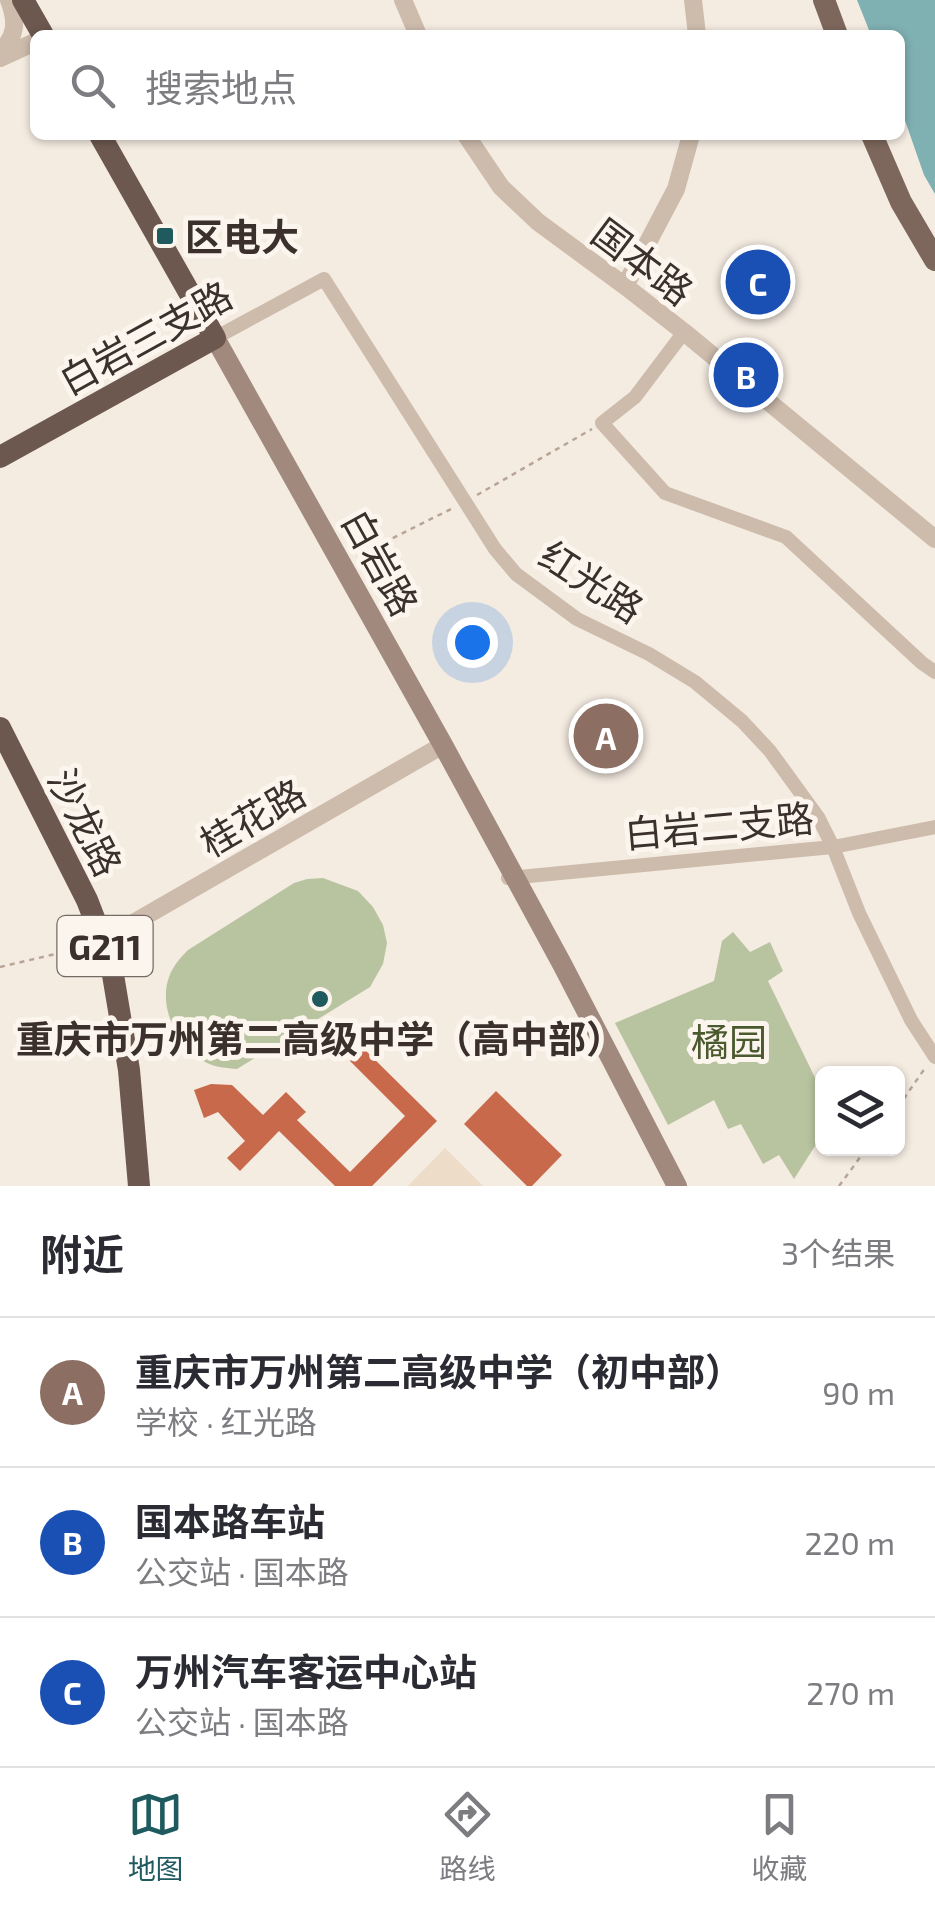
<!DOCTYPE html>
<html lang="zh">
<head>
<meta charset="utf-8">
<style>
	:root { --surface:#fff; --page:#f2f2f3; --text:#2b2b33; --muted:#7c7c81; --line:#e1e1e2; --accent:#1f5a5e }
	body { margin:0; font-family:"Exo 2","Noto Sans SC",sans-serif; background:var(--page); color:var(--text) }
	.controls { position:absolute; right:30px; bottom:30px; display:grid; overflow:hidden; border-radius:15px; box-shadow:0 2px 8px #0004 }
	.controls button { width:90px; height:90px; display:grid; place-items:center; padding:0; border:0; border-bottom:2px solid var(--line); background:var(--surface); color:var(--text); font:50px sans-serif }
	.you { position:absolute; left:472px; top:642px; width:35px; height:35px; margin:-25px; border:8px solid #fff; border-radius:50%; background:#1a73e8; box-shadow:0 0 0 15px #1a73e833 }
	.badge { display:grid; place-items:center; width:65px; height:65px; border-radius:50%; background:var(--accent); color:#fff; font-size:32px; font-weight:700 }
	.pin { position:absolute; translate:-50% -50%; border:5px solid #fff; box-shadow:0 2px 10px #0006 }
	.list { margin:0; padding:0; list-style:none }
	h2 { display:flex; justify-content:space-between; align-items:center; height:130px; margin:0; padding:0 40px; font-size:42px }
	h2 small { font-size:32px; font-weight:400; color:var(--muted) }
	.list li { display:grid; grid-template-columns:65px 1fr auto; gap:30px; align-items:center; box-sizing:border-box; height:150px; padding:0 40px; border-top:2px solid var(--line) }
	.list b { display:block; font-size:38px; white-space:nowrap }
	.list p { margin:0; font-size:32px; white-space:nowrap; color:var(--muted) }
	.list em { font-size:32px; font-style:normal; color:var(--muted) }
	.icon { flex:none; width:55px; height:55px; fill:none; stroke:currentColor; stroke-width:2; stroke-linecap:round; stroke-linejoin:round }
	.map { position:relative; flex:none; width:935px; height:1186px; overflow:hidden }
	.search { position:absolute; background:var(--surface); box-shadow:0 2px 8px #0004; left:30px; right:30px; top:30px; height:110px; display:flex; align-items:center; gap:25px; box-sizing:border-box; padding:0 35px; border-radius:15px; color:var(--muted); font-size:38px }
	.sheet { height:580px; background:var(--surface) }
	nav { display:flex; justify-content:space-around; align-items:center; box-sizing:border-box; height:140px; border-top:2px solid var(--line); background:var(--surface); font-size:28px; color:var(--muted) }
	nav a { display:grid; justify-items:center; gap:5px }
	nav .on { color:var(--accent) }
	.map>svg:first-child { display:block }
	.green { fill:#b8c4a0 }
	.plaza { fill:#ecdcc8 }
	.water { fill:#7fb0b2 }
	.building { fill:#c8694b }
	.lines { fill:none; stroke-linecap:round; stroke-linejoin:round }
	.path { stroke:#b9a596; stroke-width:2.5; stroke-dasharray:5 5; stroke-linecap:butt }
	.minor { stroke:#cdbbac; stroke-width:14 }
	.tertiary { stroke:#cdbbac; stroke-width:18 }
	.secondary { stroke:#a18a7d; stroke-width:20 }
	.primary { stroke:#7d675c; stroke-width:22 }
	.trunk { stroke:#6c584f; stroke-width:22 }
	.poi-dot { fill:#1f5a5e; stroke:#fbf5ee; stroke-width:4 }
	.labels { text-anchor:middle; dominant-baseline:central; stroke-width:10; stroke-linejoin:round; paint-order:stroke }
	.shield { fill:#fbf5ee; stroke:#756b66; stroke-width:2.5 }
	.shield-label { font-size:35px; font-weight:bold; fill:#3b302b }
	.poi-label { font-size:38px; font-weight:bold; fill:#3b302b; stroke:#fbf5ee; text-anchor:start }
	.street-label { font-size:38px; fill:#3b302b; stroke:#fbf5ee }
	.park-label { font-size:38px; fill:#4a5a2e; stroke:#fbf5ee }
</style>
</head>
<body>
<div class="map">
<svg width="935" height="1186" viewBox="0 0 935 1186">
	<rect width="100%" height="100%" fill="#f4ebe1"/>
	<!-- green -->
	<path class="green" d="M 323,878 L 358,891 L 373,907 L 383,925 L 387,943 L 383,964 L 370,987 L 237,1069 C 229,1068 220,1068 212,1065 C 181,1053 157,1010 169,977 C 173,966 180,958 188,950 L 294,883 L 307,879 Z
		M 733,932 L 750,952 L 770,942 L 783,971 L 768,981 L 822,1092 L 822,1135 L 794,1179 L 779,1155 L 763,1164 L 741,1124 L 728,1129 L 714,1100 L 668,1125 L 615,1023 L 714,981 L 722,941 Z"/>
	<!-- plaza -->
	<path class="plaza" d="M 445,1148 L 483,1186 L 408,1186 Z"/>
	<!-- water -->
	<path class="water" d="M 857,0 L 935,0 L 935,194 L 924,175 L 900,106 L 900,35 L 871,35 Z"/>
	<!-- building -->
	<path class="building" d="M 363,1048 L 437,1121 L 372,1186 L 335,1186 L 279,1131 L 240,1171 L 227,1158 L 245,1141 L 218,1112 L 204,1118 L 194,1090 L 211,1084 L 232,1085 L 263,1115 L 286,1092 L 306,1112 L 297,1120 L 350,1172 L 405,1116 L 350,1061 Z
		M 496,1091 L 562,1155 L 532,1186 L 527,1186 L 464,1124 Z"/>
	<g class="lines">
		<!-- path -->
		<path class="path" d="M 477,495 L 592,429
			M 357,556 L 453,508
			M 0,967 L 81,948
			M 898,1107 L 923,1071 L 929,1069
			M 839,1186 L 867,1148"/>
		<!-- minor -->
		<path class="minor" d="M 684,332 L 635,397 L 602,423 L 665,493 L 786,537 L 922,663 L 935,672
			M 215,338 L 324,279 L 495,549 L 516,574 L 577,619 L 649,654 L 695,682 L 742,721 L 770,751 L 818,817 L 833,847 L 859,913 L 911,1020 L 935,1057
			M 508,878 L 833,847 L 935,827"/>
		<!-- tertiary -->
		<path class="tertiary" d="M 403,0 L 418,35
			M 693,0 L 697,35
			M 0,52 C 17,36 17,21 9,0
			M 0,58 L 35,42
			M 466,135 L 501,187 L 538,222 L 625,286 L 684,332 L 935,539
			M 625,286 L 676,189 L 691,135
			M 95,945 L 443,745"/>
		<!-- secondary -->
		<path class="secondary" d="M 215,338 L 443,745 L 562,964 L 677,1186"/>
		<!-- primary -->
		<path class="primary" d="M 824,0 L 837,35
			M 872,135 L 901,202 L 935,260"/>
		<!-- trunk -->
		<path class="trunk" d="M 23,0 L 43,35
			M 0,457 L 215,338 L 100,135
			M 0,728 L 87,900 L 106,949 L 112,969 L 129,1070 L 139,1186"/>
	</g>
	<!-- markers -->
	<g class="poi-dot">
		<rect x="155" y="226" width="20" height="20" rx="5"/>
		<circle cx="320" cy="999" r="10"/>
	</g>
	<g class="labels">
		<!-- shield labels -->
		<rect class="shield" x="57.5" y="916" width="95" height="60" rx="8"/>
		<g class="shield-label">
			<text x="105" y="946">G211</text>
		</g>
		<!-- poi labels -->
		<g class="poi-label">
			<text x="185" y="236">区电大</text>
			<text x="320" y="1038" text-anchor="middle">重庆市万州第二高级中学（高中部）</text>
		</g>
		<!-- street labels -->
		<g class="street-label">
			<text transform="translate(643 261) rotate(37)">国本路</text>
			<text transform="translate(145 337) rotate(-29)">白岩三支路</text>
			<text transform="translate(381 562) rotate(61)">白岩路</text>
			<text transform="translate(592 581) rotate(33)">红光路</text>
			<text transform="translate(252 817) rotate(-30)">桂花路</text>
			<text transform="translate(86 822) rotate(63)">沙龙路</text>
			<text transform="translate(719 825) rotate(-5)">白岩二支路</text>
		</g>
		<!-- park labels -->
		<g class="park-label">
			<text x="729" y="1041">橘园</text>
		</g>
	</g>
</svg>
<div class="controls">
<button><svg class="icon" aria-label="layers" viewBox="0 0 24 24"><path d="M12 4l9 5-9 5-9-5zM3 14l9 5 9-5"/></svg></button>
</div>
<div class="you"></div>
<div class="pin badge" style="left:606px;top:736px;background:#8d6e63">A</div>
<div class="pin badge" style="left:746px;top:375px;background:#1a4fb4">B</div>
<div class="pin badge" style="left:758px;top:282px;background:#1a4fb4">C</div>
<div class="search"><svg class="icon" aria-label="search" viewBox="0 0 24 24"><circle cx="10" cy="10" r="6"/><path d="M15 15l6 6"/></svg>搜索地点</div>
</div>
<section class="sheet">
<h2>附近<small>3个结果</small></h2>
<ul class="list">
<li><span class="badge" style="background:#8d6e63">A</span><div><b>重庆市万州第二高级中学（初中部）</b><p>学校 · 红光路</p></div><em>90 m</em></li>
<li><span class="badge" style="background:#1a4fb4">B</span><div><b>国本路车站</b><p>公交站 · 国本路</p></div><em>220 m</em></li>
<li><span class="badge" style="background:#1a4fb4">C</span><div><b>万州汽车客运中心站</b><p>公交站 · 国本路</p></div><em>270 m</em></li>
</ul>
</section>
<nav>
<a class="on"><svg class="icon" aria-label="map" viewBox="0 0 24 24"><path d="M3 6l6-2 6 2 6-2v14l-6 2-6-2-6 2zM9 4v14M15 6v14"/></svg>地图</a>
<a><svg class="icon" aria-label="directions" viewBox="0 0 24 24"><path d="M12 3l9 9-9 9-9-9zM9 14v-3h6M13 9l2 2-2 2"/></svg>路线</a>
<a><svg class="icon" aria-label="saved" viewBox="0 0 24 24"><path d="M7 4h10v16l-5-4-5 4z"/></svg>收藏</a>
</nav>
</body>
</html>
